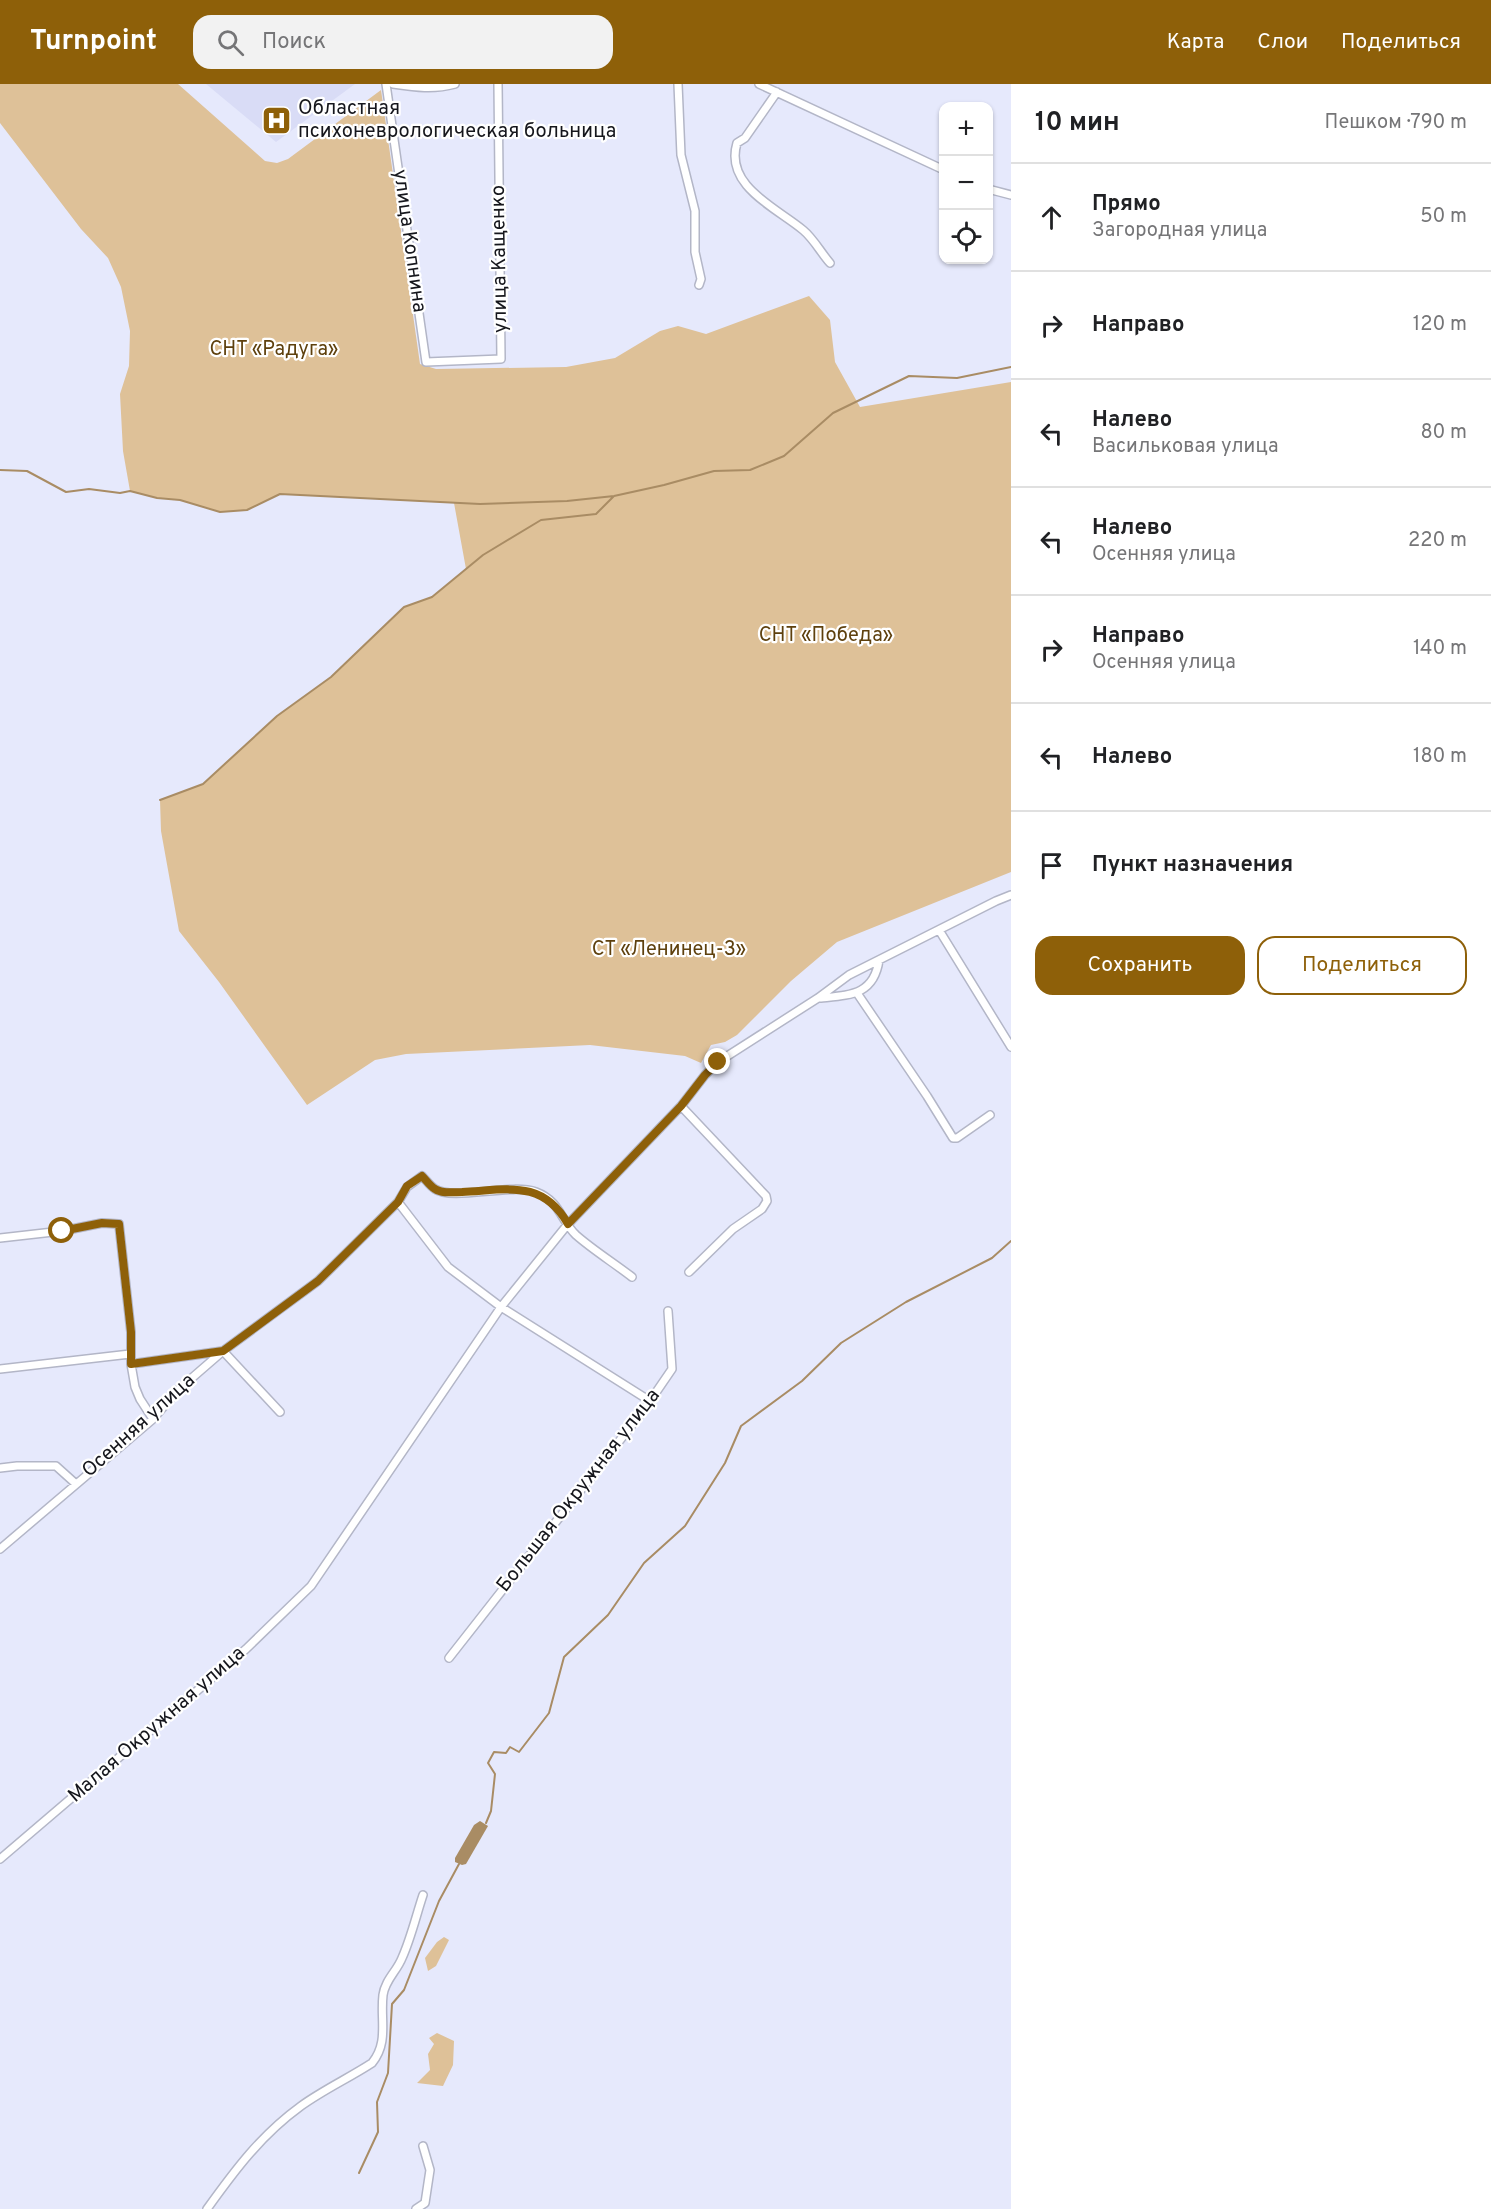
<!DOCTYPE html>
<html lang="ru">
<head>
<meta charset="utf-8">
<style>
	:root { --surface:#fff; --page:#f2f2f2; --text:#202124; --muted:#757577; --line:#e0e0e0; --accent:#8e6009 }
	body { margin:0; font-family:Overpass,sans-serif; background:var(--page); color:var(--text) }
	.controls { position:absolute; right:18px; top:18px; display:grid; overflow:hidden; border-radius:12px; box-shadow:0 2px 4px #0004 }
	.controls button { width:54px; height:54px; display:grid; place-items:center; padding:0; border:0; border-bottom:2px solid var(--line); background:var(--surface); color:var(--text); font:30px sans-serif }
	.stop { position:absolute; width:18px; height:18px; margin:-14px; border:4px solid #8e6009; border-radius:50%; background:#fff }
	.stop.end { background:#8e6009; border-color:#fff; box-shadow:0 2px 6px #0008 }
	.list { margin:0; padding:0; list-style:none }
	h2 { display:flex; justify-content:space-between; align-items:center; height:78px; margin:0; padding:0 24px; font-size:26px }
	h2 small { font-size:20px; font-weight:400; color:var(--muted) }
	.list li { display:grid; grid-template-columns:39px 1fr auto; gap:18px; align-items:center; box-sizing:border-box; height:108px; padding:0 24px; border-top:2px solid var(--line) }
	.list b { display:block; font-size:22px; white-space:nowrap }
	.list p { margin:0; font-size:20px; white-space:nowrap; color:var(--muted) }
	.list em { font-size:20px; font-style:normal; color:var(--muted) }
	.actions { display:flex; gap:12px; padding:18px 24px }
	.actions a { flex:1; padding:14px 0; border:2px solid var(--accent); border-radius:18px; text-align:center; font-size:21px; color:var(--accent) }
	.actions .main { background:var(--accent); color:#fff }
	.icon { flex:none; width:33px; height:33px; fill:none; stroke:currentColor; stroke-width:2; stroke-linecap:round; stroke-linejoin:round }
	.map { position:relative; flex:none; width:1011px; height:2125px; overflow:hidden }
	header { display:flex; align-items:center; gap:36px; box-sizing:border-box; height:84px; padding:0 30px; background:var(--accent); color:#fff }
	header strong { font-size:28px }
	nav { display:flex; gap:33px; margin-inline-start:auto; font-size:21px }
	.search { width:420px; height:54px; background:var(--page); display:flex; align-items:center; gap:15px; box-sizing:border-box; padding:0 21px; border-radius:18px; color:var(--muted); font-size:22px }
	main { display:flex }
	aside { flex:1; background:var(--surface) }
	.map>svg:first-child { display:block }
	.built { fill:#d9dcf6 }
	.green { fill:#dec198 }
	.water { fill:#a98c64 }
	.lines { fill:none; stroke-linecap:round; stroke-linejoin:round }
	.stream { stroke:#a98c64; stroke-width:2 }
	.minor-casing { stroke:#b3b6c7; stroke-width:10 }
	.minor { stroke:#fff; stroke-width:7 }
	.route { stroke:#8e6009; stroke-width:8 }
	.labels { text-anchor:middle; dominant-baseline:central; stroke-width:4.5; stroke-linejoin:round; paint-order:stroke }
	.poi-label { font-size:20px; fill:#15161c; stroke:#fff; text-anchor:start }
	.street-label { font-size:20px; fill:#15161c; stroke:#fff }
	.park-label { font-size:20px; fill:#5e400d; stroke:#fff }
</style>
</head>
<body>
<header>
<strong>Turnpoint</strong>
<div class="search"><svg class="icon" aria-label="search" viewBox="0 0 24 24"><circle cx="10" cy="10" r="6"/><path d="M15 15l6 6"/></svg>Поиск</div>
<nav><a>Карта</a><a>Слои</a><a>Поделиться</a></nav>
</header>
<main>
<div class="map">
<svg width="1011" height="2125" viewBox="0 0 1011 2125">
	<rect width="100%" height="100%" fill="#e6e9fc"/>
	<!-- built -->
	<path class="built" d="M 206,0 L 355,0 L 276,58 Z"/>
	<!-- green -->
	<path class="green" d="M 0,0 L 178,0 L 265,77 L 277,79 L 288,75 L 381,6 L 420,280 L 436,285 L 566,283 L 615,274 L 660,247 L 678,242 L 706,250 L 809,212 L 830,236 L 835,278 L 860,323 L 1011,298 L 1011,788 L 837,858 L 791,897 L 737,951 L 725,958 L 711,961 L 701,979 L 685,972 L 590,961 L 406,970 L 375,976 L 307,1021 L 219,898 L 179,847 L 161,747 L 160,716 L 203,700 L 277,632 L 331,593 L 404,523 L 432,513 L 466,485 L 454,419 L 280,410 L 247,426 L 220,428 L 180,416 L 157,414 L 130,407 L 123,367 L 120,310 L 129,282 L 130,247 L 121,203 L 108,174 L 81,145 L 0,39 Z
		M 444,1853 L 449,1856 L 436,1882 L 428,1887 L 425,1874 L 437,1858 Z
		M 437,1949 L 454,1957 L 453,1981 L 443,2002 L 417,1999 L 430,1986 L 428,1970 L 434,1960 L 429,1954 Z"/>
	<!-- water -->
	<path class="water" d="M 480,1737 L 488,1742 L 466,1780 L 462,1781 L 455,1778 L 455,1774 L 474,1741 Z"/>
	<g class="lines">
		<!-- stream -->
		<path class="stream" d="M 0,386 L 27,387 L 66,408 L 89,405 L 120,409 L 130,407 L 157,414 L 180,416 L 220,428 L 247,426 L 280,410 L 480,420 L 567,417 L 614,412 L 664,401 L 714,387 L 750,386 L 784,372 L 833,329 L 909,292 L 957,294 L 1011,283
			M 160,716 L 203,700 L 277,632 L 331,593 L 404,523 L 432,513 L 483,471 L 541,436 L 596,430 L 614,412
			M 486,1739 L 491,1727 L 495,1690 L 488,1679 L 494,1668 L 506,1669 L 510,1663 L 519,1668 L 549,1629 L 564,1573 L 608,1531 L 644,1479 L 685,1442 L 725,1379 L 741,1342 L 802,1297 L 841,1259 L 906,1218 L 992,1174 L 1011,1157
			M 359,2089 L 378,2048 L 377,2018 L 388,1989 L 392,1920 L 404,1906 L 439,1817 L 459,1780"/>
		<defs>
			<path id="minor" d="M 386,0 L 426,278 L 501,275 L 498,0
				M 393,0 C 414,3 433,6 455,0
				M 678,0 L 681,71 L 695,127 L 695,168 L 701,195 L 699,201
				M 759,0 L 944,86
				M 777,8 L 745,54 L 737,59 C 724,102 777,124 803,146 C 814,155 821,169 830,179
				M 988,105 L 1011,111
				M 939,846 L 1011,963
				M 857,909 L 927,1012 L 953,1054 L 957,1054 L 990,1031
				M 821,914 C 850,911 874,911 879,876
				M 681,1022 L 766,1112 L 767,1117 L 762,1125 L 733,1145 L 689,1188
				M 398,1118 L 448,1183 L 501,1223 L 650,1317
				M 0,1154 L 62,1147 L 102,1139 L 119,1140 L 131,1248 L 131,1280 L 135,1303 L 140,1315 L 153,1335
				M 131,1280 L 223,1267 L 280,1328
				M 0,1285 L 130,1270
				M 0,1384 L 17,1382 L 56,1382 L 76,1400
				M 0,1465 L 153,1335 L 178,1306 L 223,1267 L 318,1197 L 398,1118 L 407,1103 L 422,1092 C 426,1096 430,1102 435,1105 C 453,1117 511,1099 536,1108 C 560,1117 561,1137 576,1151 C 593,1166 614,1179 632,1193
				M 449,1574 L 646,1323 L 672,1285 L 668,1227
				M 0,1775 L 246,1565 L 311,1502 L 501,1223 L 568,1140 L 681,1022 L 705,991 L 718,978 L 818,914 L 849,891 L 996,817 L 1011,811
				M 207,2125 C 235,2086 261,2051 301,2022 C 323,2006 349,1994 372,1979 C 389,1958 380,1936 383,1911 C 385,1896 397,1887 402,1874 C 411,1854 416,1832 423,1811
				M 416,2125 L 425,2119 L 430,2086 L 423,2062"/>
		</defs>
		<!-- minor casing -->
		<use href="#minor" class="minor-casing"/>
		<!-- minor -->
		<use href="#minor" class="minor"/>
	</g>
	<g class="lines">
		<!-- route -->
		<path class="route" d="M 62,1147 L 102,1139 L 119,1140 L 131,1248 L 131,1280 L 223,1267 L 318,1197 L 398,1118 L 407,1102 L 422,1092 C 426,1096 430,1102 435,1105 C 442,1110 454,1108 462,1108 C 507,1106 542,1095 568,1140 L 681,1022 L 705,991 L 718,978"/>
	</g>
	<!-- icons -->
	<defs>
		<symbol id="hospital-square" viewBox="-11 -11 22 22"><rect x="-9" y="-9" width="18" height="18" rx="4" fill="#8e6009" stroke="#fff"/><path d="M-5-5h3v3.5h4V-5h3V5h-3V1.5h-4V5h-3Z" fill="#fff"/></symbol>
	</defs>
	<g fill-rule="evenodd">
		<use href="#hospital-square" x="260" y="20" width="33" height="33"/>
	</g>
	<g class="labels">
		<!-- poi labels -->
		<g class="poi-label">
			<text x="298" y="25">Областная<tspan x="298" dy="23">психоневрологическая больница</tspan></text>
		</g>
		<!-- street labels -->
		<g class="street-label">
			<text transform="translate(409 157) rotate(82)">улица Копнина</text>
			<text transform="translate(500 175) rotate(-91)">улица Кащенко</text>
			<text transform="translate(139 1342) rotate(-42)">Осенняя улица</text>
			<text transform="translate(579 1407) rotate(-52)">Большая Окружная улица</text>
			<text transform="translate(157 1641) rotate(-41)">Малая Окружная улица</text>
		</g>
		<!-- park labels -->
		<g class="park-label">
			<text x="274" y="266">СНТ «Радуга»</text>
			<text x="826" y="552">СНТ «Победа»</text>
			<text x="669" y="866">СТ «Ленинец-3»</text>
		</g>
	</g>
</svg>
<div class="controls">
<button>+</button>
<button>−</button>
<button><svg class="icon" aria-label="locate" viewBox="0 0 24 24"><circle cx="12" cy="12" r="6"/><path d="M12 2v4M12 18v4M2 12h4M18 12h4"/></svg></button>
</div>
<div class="stop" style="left:62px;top:1147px"></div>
<div class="stop end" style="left:718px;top:978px"></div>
</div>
<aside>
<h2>10 мин<small>Пешком · 790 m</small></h2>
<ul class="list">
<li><svg class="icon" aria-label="ahead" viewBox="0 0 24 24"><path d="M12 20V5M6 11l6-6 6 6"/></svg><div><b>Прямо</b><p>Загородная улица</p></div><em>50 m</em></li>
<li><svg class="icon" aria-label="right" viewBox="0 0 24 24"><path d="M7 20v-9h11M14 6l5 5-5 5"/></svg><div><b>Направо</b></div><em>120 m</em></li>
<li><svg class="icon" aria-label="left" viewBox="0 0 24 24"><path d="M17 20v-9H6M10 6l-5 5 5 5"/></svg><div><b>Налево</b><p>Васильковая улица</p></div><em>80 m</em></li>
<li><svg class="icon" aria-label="left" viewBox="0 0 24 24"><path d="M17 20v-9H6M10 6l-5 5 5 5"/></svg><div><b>Налево</b><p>Осенняя улица</p></div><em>220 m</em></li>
<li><svg class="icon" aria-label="right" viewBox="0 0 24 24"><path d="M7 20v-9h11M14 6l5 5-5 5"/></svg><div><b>Направо</b><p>Осенняя улица</p></div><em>140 m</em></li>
<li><svg class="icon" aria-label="left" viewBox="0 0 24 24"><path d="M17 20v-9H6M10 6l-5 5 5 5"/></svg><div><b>Налево</b></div><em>180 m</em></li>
<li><svg class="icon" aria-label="arrive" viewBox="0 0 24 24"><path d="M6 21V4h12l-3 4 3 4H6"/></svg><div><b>Пункт назначения</b></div></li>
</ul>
<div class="actions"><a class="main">Сохранить</a><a>Поделиться</a></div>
</aside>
</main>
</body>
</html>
